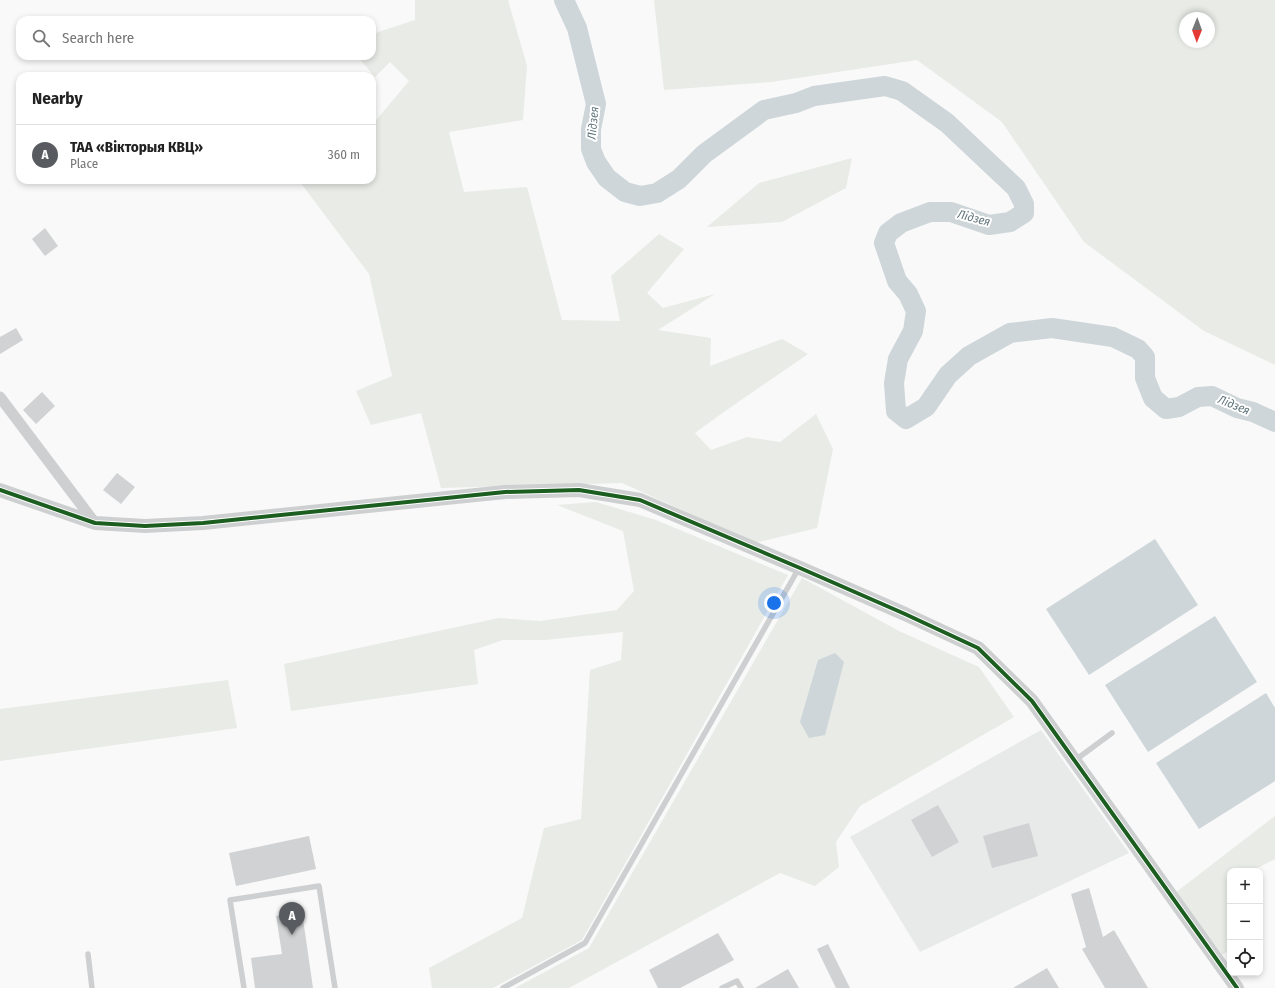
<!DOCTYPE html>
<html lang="en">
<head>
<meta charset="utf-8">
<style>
	:root { --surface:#fff; --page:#f2f2f2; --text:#222; --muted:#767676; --line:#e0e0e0; --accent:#585c60 }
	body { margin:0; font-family:"Fira Sans Condensed",sans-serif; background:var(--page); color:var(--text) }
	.controls { position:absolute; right:12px; bottom:12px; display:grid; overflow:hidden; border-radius:8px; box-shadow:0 2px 6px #0003 }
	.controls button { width:36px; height:36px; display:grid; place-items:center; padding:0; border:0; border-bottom:1px solid var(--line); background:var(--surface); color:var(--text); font:20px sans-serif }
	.compass { position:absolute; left:1179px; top:12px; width:36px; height:36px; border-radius:50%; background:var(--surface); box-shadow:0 2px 6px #0003; rotate:181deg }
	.you { position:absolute; left:774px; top:603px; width:14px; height:14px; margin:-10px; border:3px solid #fff; border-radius:50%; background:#1a73e8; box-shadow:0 0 0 6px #1a73e833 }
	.badge { display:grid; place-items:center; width:26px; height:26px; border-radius:50%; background:var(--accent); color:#fff; font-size:13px; font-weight:700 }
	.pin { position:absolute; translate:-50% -33px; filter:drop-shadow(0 1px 2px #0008) }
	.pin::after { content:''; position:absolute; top:21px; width:14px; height:12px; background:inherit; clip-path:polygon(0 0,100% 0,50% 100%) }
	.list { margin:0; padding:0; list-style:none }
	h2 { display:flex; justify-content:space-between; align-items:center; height:52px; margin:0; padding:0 16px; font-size:17px }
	h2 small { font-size:13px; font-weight:400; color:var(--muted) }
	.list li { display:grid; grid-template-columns:26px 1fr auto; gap:12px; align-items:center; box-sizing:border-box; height:60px; padding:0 16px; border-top:1px solid var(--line) }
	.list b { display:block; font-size:15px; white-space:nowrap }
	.list p { margin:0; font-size:13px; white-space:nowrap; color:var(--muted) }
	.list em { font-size:13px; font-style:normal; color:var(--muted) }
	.icon { flex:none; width:22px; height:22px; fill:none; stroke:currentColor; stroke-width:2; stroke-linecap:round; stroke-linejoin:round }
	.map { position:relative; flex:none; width:1275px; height:988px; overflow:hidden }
	.search { position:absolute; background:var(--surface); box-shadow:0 2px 6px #0003; left:16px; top:16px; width:360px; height:44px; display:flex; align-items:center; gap:10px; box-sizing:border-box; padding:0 14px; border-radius:12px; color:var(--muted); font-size:15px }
	.panel { position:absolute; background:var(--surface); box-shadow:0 2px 6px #0003; left:16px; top:72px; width:360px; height:112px; border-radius:12px }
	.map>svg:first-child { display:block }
	.built { fill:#e8e9e9 }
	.green { fill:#e8ebe6; fill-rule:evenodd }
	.water { fill:#ced6d9 }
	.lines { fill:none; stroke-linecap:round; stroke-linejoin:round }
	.river { stroke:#ced6d9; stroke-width:20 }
	.building { fill:#d0d2d3 }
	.service { stroke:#cecfd0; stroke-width:5.5 }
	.minor { stroke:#cecfd0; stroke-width:11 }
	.tertiary { stroke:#cecfd0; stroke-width:14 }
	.cycleway-casing { stroke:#fff; stroke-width:6 }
	.cycleway { stroke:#1b5e20; stroke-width:4 }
	.labels { text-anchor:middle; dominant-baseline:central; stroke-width:4; stroke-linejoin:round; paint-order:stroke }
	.water-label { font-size:12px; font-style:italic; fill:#60757c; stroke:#fff }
</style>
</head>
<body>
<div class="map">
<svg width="1275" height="988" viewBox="0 0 1275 988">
	<rect width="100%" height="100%" fill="#f9f9f9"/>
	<!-- built -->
	<path class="built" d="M 1041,730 L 1129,853 L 920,952 L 850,837 Z"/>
	<!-- green -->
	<path class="green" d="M 415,0 L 508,0 L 527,66 L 523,120 L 449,132 L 464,192 L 527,187 L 562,320 L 620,321 L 611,276 L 659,234 L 684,249 L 647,293 L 663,308 L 715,294 L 658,330 L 711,338 L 710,366 L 782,339 L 808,354 L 721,414 L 695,433 L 711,450 L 747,437 L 780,442 L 816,414 L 833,449 L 817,528 L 755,543 L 622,483 L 441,488 L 421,413 L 371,425 L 356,391 L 392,376 L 369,274 L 300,182 L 301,180 L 372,180 L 372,125 L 409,81 L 390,62 L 375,77 L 357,56 L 372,56 L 372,37 L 378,32 L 415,20 Z
		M 654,0 L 1275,0 L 1275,365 L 1204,331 L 1084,242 L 1002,122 L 917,60 L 771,82 L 664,90 ZM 1185,18 L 1209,18 L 1209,42 L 1185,42 Z
		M 852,158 L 846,188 L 782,222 L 707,227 L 759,183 Z
		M 596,502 L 656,520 L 788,575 L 582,940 L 493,988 L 432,988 L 429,968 L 522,918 L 544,828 L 581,819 L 590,670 L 621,660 L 623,632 L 545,640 L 503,640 L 474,650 L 478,684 L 291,711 L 284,664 L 499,618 L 540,621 L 617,610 L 634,591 L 623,531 L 557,505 Z
		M 802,578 L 899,631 L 979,667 L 1014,717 L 860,806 L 836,842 L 839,867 L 815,886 L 780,873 L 569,988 L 515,988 L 589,948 Z
		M 228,680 L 237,728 L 0,761 L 0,709 Z
		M 1275,816 L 1275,859 L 1252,871 L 1230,871 L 1230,907 L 1227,914 L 1230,925 L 1230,950 L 1219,957 L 1175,893 Z"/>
	<!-- water -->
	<path class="water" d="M 1155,539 L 1198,605 L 1089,675 L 1046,609 Z
		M 1215,616 L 1257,682 L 1148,752 L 1105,685 Z
		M 835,653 L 844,662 L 825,735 L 809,738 L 800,722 L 818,660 Z
		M 1266,693 L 1275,708 L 1275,781 L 1199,829 L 1156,763 Z"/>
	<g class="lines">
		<!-- river -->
		<path class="river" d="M 564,0 L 577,28 L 596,104 L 591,129 L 591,149 L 596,162 L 607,178 L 625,192 L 640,196 L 657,193 L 679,179 L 704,154 L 764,110 L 796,103 L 814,96 L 885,86 L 902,91 L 947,123 L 1016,188 L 1024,204 L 1024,213 L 1010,222 L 989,225 L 951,212 L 930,212 L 901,223 L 888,233 L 884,243 L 897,281 L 908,294 L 916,311 L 913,331 L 898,359 L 894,383 L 896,411 L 906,419 L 926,407 L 948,375 L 969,356 L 1010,333 L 1052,328 L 1113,337 L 1138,349 L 1145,357 L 1145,378 L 1153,398 L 1166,409 L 1179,407 L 1198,397 L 1212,396 L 1237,408 L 1253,412 L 1275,422"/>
	</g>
	<!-- building -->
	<path class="building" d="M 45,228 L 58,246 L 45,256 L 32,239 Z
		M 16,328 L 23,340 L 0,354 L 0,337 Z
		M 42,392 L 55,406 L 36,424 L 23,410 Z
		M 117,473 L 135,487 L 121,504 L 103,490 Z
		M 938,805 L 959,842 L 932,857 L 911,820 Z
		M 1029,823 L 1038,856 L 992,868 L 983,836 Z
		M 309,836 L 316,869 L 236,886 L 229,853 Z
		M 1089,888 L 1103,937 L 1114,930 L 1148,988 L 1105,988 L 1082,949 L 1086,947 L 1071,894 Z
		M 302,912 L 313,988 L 255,988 L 251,958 L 282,954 L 276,916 Z
		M 718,933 L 734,960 L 680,988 L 658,988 L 649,970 Z
		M 828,944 L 850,988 L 836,988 L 817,949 Z
		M 1047,968 L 1059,988 L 1013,988 Z
		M 788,969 L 799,988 L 755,988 Z"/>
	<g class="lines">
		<!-- service -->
		<path class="service" d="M 1074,761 L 1112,733
			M 88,954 L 92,988
			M 244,988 L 230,900 L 319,886 L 335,988
			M 503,988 L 585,943 L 799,568
			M 722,988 L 737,981 L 741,988"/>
		<!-- minor -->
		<path class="minor" d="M 0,397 L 95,523"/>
		<!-- tertiary -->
		<path class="tertiary" d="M 0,490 L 95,523 L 145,526 L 203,523 L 505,492 L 579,490 L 640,500 L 800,568 L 905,614 L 978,648 L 1032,701 L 1237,988"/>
		<defs>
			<path id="cycleway" d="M 0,490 L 95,523 L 145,526 L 203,523 L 505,492 L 579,490 L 640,500 L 800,568 L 905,614 L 978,648 L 1032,701 L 1237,988"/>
		</defs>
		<!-- cycleway casing -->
		<use href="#cycleway" class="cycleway-casing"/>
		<!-- cycleway -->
		<use href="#cycleway" class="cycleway"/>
	</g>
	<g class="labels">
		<!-- water labels -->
		<g class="water-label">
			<text transform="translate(593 123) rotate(-85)">Лідзея</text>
			<text transform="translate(974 218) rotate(15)">Лідзея</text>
			<text transform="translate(1234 405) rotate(22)">Лідзея</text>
		</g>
	</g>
</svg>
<div class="controls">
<button>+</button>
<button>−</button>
<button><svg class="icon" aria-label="locate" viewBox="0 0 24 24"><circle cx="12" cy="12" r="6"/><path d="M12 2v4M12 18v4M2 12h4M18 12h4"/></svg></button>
</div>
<svg class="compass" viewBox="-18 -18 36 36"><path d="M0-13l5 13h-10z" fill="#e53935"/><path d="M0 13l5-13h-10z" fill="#767676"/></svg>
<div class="you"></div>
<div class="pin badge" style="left:292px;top:935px">A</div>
<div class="search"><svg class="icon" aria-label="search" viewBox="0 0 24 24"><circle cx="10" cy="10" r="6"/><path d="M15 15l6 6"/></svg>Search here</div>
<section class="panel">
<h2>Nearby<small></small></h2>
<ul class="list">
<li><span class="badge">A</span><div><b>ТАА «Вікторыя КВЦ»</b><p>Place</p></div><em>360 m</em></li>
</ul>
</section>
</div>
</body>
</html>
